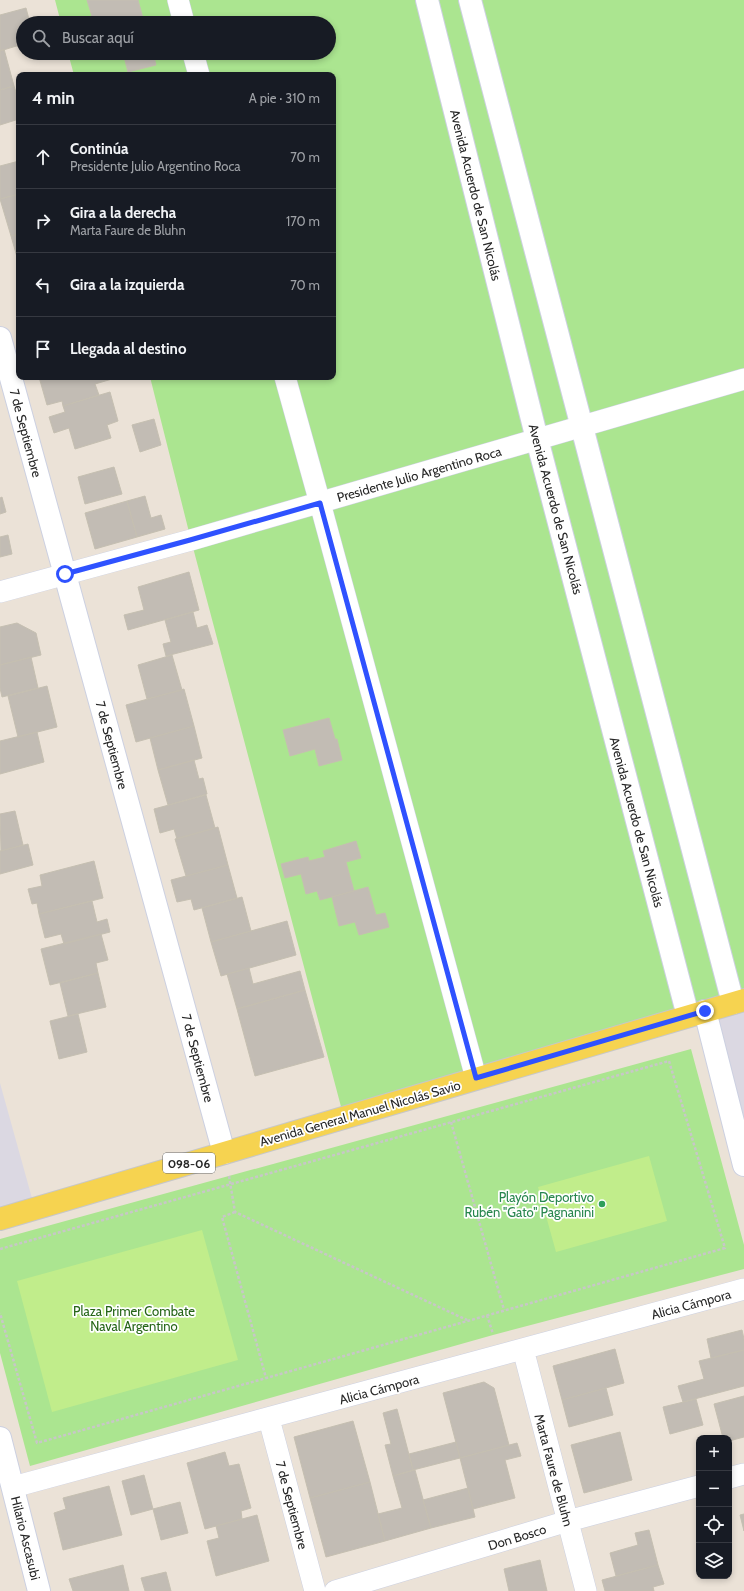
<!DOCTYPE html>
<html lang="es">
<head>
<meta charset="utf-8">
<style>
	:root { --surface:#171b24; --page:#242831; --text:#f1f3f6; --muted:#9ea1a6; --line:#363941 }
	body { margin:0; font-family:Cabin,sans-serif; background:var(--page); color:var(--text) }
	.controls { position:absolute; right:12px; bottom:12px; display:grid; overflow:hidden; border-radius:8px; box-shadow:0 2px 6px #0003 }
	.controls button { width:36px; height:36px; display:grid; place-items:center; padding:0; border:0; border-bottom:1px solid var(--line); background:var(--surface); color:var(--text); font:20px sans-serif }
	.stop { position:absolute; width:12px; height:12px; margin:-9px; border:3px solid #2f52ff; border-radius:50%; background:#fff }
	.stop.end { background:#2f52ff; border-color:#fff; box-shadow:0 1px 4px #0008 }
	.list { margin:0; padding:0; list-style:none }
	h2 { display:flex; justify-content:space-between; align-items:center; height:52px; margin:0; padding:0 16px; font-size:17px }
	h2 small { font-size:13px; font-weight:400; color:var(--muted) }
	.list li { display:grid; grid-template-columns:26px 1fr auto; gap:12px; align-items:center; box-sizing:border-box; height:64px; padding:0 16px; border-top:1px solid var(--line) }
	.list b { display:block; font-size:15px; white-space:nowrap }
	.list p { margin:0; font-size:13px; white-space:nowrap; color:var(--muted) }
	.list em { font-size:13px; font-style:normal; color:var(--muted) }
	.icon { flex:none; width:22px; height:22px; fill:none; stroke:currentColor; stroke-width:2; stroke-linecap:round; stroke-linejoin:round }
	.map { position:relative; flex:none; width:744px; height:1591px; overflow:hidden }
	.search { position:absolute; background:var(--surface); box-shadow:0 2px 6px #0003; left:16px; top:16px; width:320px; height:44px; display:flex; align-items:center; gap:10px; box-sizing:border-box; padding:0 14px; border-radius:22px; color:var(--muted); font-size:15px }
	.panel { position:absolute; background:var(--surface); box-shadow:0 2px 6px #0003; left:16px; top:72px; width:320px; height:308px; border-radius:8px }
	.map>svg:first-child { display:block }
	.industrial { fill:#dbd8e2 }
	.green { fill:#abe590 }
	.pitch { fill:#c1ed8b }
	.building { fill:#c2bcb4; stroke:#c5bfb1 }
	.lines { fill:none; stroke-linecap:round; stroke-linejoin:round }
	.minor-casing { stroke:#ccd0e1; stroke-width:22 }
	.tertiary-casing { stroke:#ccd0e1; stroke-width:24 }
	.primary-casing { stroke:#c7c7c7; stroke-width:24 }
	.path { stroke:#c7c7c7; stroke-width:2.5; stroke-dasharray:3 2; stroke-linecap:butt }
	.minor { stroke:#fff; stroke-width:21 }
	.tertiary { stroke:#fff; stroke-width:22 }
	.primary { stroke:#f6d350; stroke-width:22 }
	.route { stroke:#2f52ff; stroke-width:5 }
	.leisure-dot { fill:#2e9e5b; stroke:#fff; stroke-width:1.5 }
	.labels { text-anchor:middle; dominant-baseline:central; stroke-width:3.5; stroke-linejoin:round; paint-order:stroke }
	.shield { fill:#fff; stroke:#686868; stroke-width:1 }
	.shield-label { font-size:12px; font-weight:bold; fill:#272727 }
	.street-label { font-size:13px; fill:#272727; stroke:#fff }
	.leisure-label { font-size:13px; fill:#27864d; stroke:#fff; text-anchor:end }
	.park-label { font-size:13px; fill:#256516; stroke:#fff }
</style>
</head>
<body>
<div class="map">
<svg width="744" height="1591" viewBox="0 0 744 1591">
	<rect width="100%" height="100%" fill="#ebe2d7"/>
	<!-- industrial -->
	<path class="industrial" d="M 744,1000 L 744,1165 L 705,1011 Z
		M 0,1083 L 35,1209 L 0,1219 Z"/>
	<!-- green -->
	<path class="green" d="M 55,0 L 744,0 L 744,1000 L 344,1118 L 191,540 L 150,377 L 333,377 L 333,75 L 74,75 L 68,53 L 329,53 L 329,23 L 61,23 Z
		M 691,1049 L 744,1245 L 744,1269 L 493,1335 L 30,1466 L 0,1353 L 0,1239 Z"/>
	<!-- pitch -->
	<path class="pitch" d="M 649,1156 L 667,1221 L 556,1252 L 538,1187 Z
		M 202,1230 L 238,1360 L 52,1412 L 17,1281 Z"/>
	<!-- building -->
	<path class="building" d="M 87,0 L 138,0 L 144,22 L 94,23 Z
		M 26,8 L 30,23 L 23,23 L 23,44 L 0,51 L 0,15 Z
		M 4,49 L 14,86 L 0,90 L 0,51 Z
		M 123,53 L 153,53 L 156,65 L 128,72 Z
		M 14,86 L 19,102 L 19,119 L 0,125 L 0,90 Z
		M 19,161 L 19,194 L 0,199 L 0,166 Z
		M 19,194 L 19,234 L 11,236 L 0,199 Z
		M 19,234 L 19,264 L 11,236 Z
		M 39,377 L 111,377 L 112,379 L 95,384 L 99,395 L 63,406 L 62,401 L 47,405 Z
		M 110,392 L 118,421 L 107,425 L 111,438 L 75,449 L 69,428 L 54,433 L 49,417 L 65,412 L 63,406 Z
		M 154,419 L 161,445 L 140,452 L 132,425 Z
		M 114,467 L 122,494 L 85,504 L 78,477 Z
		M 145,496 L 151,518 L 161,515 L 165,529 L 137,537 L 127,501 Z
		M 2,497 L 6,512 L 0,514 L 0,498 Z
		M 127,501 L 137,537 L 95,549 L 85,513 Z
		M 8,535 L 12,554 L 0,557 L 0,537 Z
		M 189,572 L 199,610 L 128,630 L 124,615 L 144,610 L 138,587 Z
		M 193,612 L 197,628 L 207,625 L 213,644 L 166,656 L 163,644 L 171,642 L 165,620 Z
		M 17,623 L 36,633 L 41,655 L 0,665 L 0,627 Z
		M 172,655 L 182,690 L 147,699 L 138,665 Z
		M 31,657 L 38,688 L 2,697 L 0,688 L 0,665 Z
		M 47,686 L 57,727 L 18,737 L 8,696 Z
		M 184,689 L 194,726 L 136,742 L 126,705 Z
		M 329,718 L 335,739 L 337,739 L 342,760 L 319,766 L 315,749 L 290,756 L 283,730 Z
		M 194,726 L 202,758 L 158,770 L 150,738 Z
		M 37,732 L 44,762 L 0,774 L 0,741 Z
		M 194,760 L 199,779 L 203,778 L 207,794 L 168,805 L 158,770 Z
		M 206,795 L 215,828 L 177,839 L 174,829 L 160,833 L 154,809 Z
		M 15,811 L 23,845 L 1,851 L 0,814 Z
		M 218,827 L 228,865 L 186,876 L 175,839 Z
		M 356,841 L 361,858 L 346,862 L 354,891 L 320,900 L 317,891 L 306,894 L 301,874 L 285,878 L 281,864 L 308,857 L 309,861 L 325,857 L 323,851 Z
		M 28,844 L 33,865 L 0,874 L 0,851 Z
		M 94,861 L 103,898 L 39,914 L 37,903 L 32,904 L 28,889 L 42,886 L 40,875 Z
		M 228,865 L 237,898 L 194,910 L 191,899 L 177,902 L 171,880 Z
		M 368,887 L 376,915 L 385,913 L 389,927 L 359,935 L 355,922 L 339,926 L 332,897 Z
		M 242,897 L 251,931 L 211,942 L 202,908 Z
		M 92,901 L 97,922 L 107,919 L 110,932 L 64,944 L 61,934 L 45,938 L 39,914 Z
		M 287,921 L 296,955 L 221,976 L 211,942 Z
		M 101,934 L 108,960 L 96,963 L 98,973 L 50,985 L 41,949 Z
		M 249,968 L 253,984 L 300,971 L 305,990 L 237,1009 L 227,974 Z
		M 98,973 L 106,1007 L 68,1016 L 60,983 Z
		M 305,990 L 324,1057 L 255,1076 L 237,1009 Z
		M 78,1014 L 87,1052 L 59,1059 L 50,1021 Z
		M 742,1330 L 744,1339 L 744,1350 L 711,1358 L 707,1339 Z
		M 615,1349 L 624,1383 L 562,1400 L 553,1366 Z
		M 744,1350 L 744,1386 L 683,1402 L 678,1386 L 704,1379 L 699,1361 Z
		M 484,1382 L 494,1388 L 509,1445 L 460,1458 L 443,1393 Z
		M 606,1388 L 613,1415 L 569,1427 L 562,1400 Z
		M 744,1396 L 744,1437 L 729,1441 L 729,1438 L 723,1438 L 714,1404 Z
		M 696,1399 L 703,1425 L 670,1434 L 663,1407 Z
		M 397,1409 L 413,1470 L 393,1476 L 385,1445 L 391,1444 L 383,1413 Z
		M 353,1421 L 370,1482 L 310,1498 L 294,1437 Z
		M 620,1432 L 632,1480 L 584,1493 L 571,1445 Z
		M 456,1442 L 460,1458 L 413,1470 L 409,1454 Z
		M 517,1443 L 521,1456 L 505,1460 L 515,1498 L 473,1509 L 460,1458 Z
		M 225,1452 L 229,1466 L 239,1464 L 251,1508 L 241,1511 L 242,1519 L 205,1529 L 187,1463 Z
		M 415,1470 L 431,1528 L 385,1541 L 378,1514 L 402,1508 L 393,1476 Z
		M 144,1475 L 153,1509 L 131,1515 L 122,1481 Z
		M 370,1482 L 385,1541 L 326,1557 L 310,1498 Z
		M 109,1486 L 122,1535 L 63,1550 L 54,1513 L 66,1509 L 63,1498 Z
		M 468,1488 L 475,1517 L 431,1528 L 423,1500 Z
		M 180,1502 L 188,1533 L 161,1540 L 153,1509 Z
		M 744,1514 L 744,1531 L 740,1515 Z
		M 257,1515 L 269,1561 L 216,1576 L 207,1541 L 219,1538 L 216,1526 Z
		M 649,1530 L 658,1565 L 616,1576 L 610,1553 L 638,1545 L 635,1533 Z
		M 540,1560 L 547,1591 L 509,1591 L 504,1569 Z
		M 123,1565 L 129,1591 L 73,1591 L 69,1579 Z
		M 658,1565 L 664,1584 L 653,1587 L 654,1591 L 605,1591 L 602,1580 Z
		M 166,1572 L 171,1591 L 145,1591 L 141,1578 Z"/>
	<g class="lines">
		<defs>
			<path id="minor" d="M 178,0 L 184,23
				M 193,53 L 199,75
				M 285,377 L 320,503 L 476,1078
				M 0,592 L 191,540 L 744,379
				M 523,1349 L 586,1591
				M 269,1419 L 315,1591
				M 729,1478 L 744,1474
				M 13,1487 L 744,1289
				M 335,1591 L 568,1521 L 699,1486"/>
			<path id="tertiary" d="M 427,0 L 537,439 L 688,1016
				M 470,0 L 733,1003
				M 0,338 L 224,1153
				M 705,1011 L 744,1165
				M 0,1438 L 39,1591"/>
			<path id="primary" d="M 0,1219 L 744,1000"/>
		</defs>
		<!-- minor casing -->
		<use href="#minor" class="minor-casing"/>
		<!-- tertiary casing -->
		<use href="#tertiary" class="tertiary-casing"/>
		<!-- primary casing -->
		<use href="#primary" class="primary-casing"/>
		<!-- path -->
		<path class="path" d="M 451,1122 L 504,1310
			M 229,1176 L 235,1212 L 467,1320
			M 235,1212 L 222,1217 L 266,1378
			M 0,1249 L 669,1061 L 725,1248 L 37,1443 L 0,1313
			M 487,1315 L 493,1334"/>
		<!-- minor -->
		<use href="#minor" class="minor"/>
		<!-- tertiary -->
		<use href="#tertiary" class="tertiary"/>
		<!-- primary -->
		<use href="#primary" class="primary"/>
	</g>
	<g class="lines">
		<!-- route -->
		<path class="route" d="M 65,574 L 190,540 L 320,503 L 476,1078 L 705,1011"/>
	</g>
	<!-- markers -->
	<circle class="leisure-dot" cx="602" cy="1204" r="4"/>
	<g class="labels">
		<!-- shield labels -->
		<rect class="shield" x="163" y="1153" width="52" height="20" rx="3"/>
		<g class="shield-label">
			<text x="189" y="1163">098-06</text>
		</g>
		<!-- street labels -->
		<g class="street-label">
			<text transform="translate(476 195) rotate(76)">Avenida Acuerdo de San Nicolás</text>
			<text transform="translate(26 433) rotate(75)">7 de Septiembre</text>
			<text transform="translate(419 474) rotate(-16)">Presidente Julio Argentino Roca</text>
			<text transform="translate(556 509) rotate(75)">Avenida Acuerdo de San Nicolás</text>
			<text transform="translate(112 745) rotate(75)">7 de Septiembre</text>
			<text transform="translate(637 822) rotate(75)">Avenida Acuerdo de San Nicolás</text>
			<text transform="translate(198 1058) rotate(75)">7 de Septiembre</text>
			<text transform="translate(360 1113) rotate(-16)">Avenida General Manuel Nicolás Savio</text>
			<text transform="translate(691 1304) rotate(-15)">Alicia Cámpora</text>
			<text transform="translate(379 1389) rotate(-15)">Alicia Cámpora</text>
			<text transform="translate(554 1470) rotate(75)">Marta Faure de Bluhn</text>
			<text transform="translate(292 1505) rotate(75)">7 de Septiembre</text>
			<text transform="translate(517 1537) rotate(-17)">Don Bosco</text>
			<text transform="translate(26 1538) rotate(76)">Hilario Ascasubi</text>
		</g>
		<!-- leisure labels -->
		<g class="leisure-label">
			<text x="594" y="1197">Playón Deportivo<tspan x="594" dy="15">Rubén "Gato" Pagnanini</tspan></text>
		</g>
		<!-- park labels -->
		<g class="park-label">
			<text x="134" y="1311">Plaza Primer Combate<tspan x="134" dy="15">Naval Argentino</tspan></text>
		</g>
	</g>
</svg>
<div class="controls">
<button>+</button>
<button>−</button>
<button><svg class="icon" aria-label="locate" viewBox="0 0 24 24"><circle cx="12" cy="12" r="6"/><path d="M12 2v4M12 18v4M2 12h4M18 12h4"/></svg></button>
<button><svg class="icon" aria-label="layers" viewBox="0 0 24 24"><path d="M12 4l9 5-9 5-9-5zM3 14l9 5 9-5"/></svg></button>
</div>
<div class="stop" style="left:65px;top:574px"></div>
<div class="stop end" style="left:705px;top:1011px"></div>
<div class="search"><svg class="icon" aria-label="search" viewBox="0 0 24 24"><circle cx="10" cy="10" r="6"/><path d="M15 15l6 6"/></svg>Buscar aquí</div>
<section class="panel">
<h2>4 min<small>A pie · 310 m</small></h2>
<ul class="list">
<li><svg class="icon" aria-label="ahead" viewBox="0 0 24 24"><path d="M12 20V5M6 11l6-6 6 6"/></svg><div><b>Continúa</b><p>Presidente Julio Argentino Roca</p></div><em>70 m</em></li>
<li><svg class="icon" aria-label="right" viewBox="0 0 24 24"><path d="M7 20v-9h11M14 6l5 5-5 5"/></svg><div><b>Gira a la derecha</b><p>Marta Faure de Bluhn</p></div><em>170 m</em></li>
<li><svg class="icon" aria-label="left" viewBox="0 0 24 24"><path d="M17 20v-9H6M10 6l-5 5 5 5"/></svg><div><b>Gira a la izquierda</b></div><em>70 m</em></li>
<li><svg class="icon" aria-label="arrive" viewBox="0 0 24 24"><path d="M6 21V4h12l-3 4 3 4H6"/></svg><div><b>Llegada al destino</b></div></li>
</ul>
</section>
</div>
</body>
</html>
